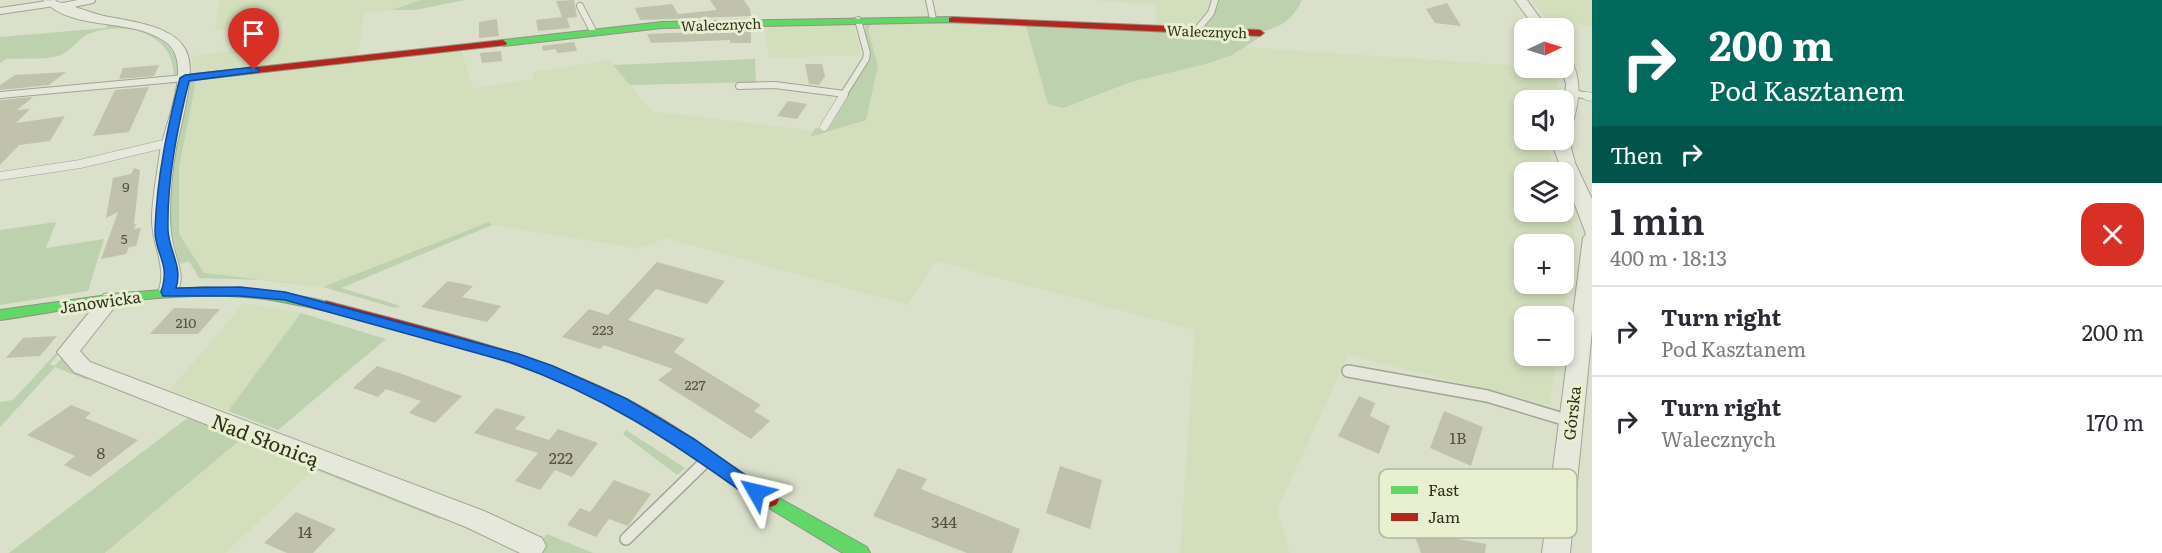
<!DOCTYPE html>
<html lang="en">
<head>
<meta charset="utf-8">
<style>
	:root { --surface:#fff; --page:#f2f2f3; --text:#2b2b33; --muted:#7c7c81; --line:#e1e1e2 }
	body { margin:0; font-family:Literata,serif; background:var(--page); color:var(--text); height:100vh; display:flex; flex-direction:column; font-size:22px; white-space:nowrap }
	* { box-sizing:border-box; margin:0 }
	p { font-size:20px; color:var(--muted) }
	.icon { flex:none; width:33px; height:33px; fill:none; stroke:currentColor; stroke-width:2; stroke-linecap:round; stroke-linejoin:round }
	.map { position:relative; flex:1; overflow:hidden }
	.drawer { display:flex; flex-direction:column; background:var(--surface); width:570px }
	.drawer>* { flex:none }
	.top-card { background:#00695c; color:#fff; overflow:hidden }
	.needle { width:39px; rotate:86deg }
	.fabs { position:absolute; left:1514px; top:18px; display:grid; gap:12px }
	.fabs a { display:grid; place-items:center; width:60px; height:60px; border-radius:12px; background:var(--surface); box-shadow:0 3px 9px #0003; font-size:30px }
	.pin { position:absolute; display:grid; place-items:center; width:51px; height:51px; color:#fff; margin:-62px -26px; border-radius:50% 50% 50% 0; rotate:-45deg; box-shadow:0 0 6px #0007 }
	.pin .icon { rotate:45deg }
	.me { position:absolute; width:66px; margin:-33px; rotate:307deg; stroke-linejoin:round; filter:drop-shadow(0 0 4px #0008) }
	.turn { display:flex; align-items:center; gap:21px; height:126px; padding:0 18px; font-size:27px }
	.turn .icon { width:78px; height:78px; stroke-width:2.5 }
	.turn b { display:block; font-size:42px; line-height:51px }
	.then { display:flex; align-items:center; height:57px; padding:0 18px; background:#0003; gap:12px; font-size:22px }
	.round { display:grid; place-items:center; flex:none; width:63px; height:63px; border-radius:18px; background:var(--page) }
	.head { display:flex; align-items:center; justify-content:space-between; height:102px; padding:0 18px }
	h1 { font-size:36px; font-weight:600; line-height:45px }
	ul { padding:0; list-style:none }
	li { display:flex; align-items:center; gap:18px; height:90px; padding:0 18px; border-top:2px solid var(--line) }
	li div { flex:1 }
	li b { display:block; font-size:22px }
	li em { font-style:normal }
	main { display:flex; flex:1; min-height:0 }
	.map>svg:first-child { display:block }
</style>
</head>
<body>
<main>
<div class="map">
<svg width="1592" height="553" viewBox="0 0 1592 553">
	<rect width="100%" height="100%" fill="#dae0ca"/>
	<path fill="#d2debc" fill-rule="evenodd" d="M220,0H420L392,10L364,13L358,56L193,74L192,56L283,44L286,22L215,30Z
		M1090,0H1213L1209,12L1194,30L1155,28L1157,5Z
		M1532,0H1592V27L1547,19Z
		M848,22L854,27L861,55L769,58L764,24Z
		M872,22L1026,26L1048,103L1089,99L1131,82L1206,64L1244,47L1553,68L1558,87L1554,100H1524V140H1547L1546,146L1557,172H1524V212H1563V187L1575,233L1563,316H1524V356H1557L1550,405L1348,355L1277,510L1290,553H1180L1195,330L935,261L908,305L666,238L634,249L624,246L492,225L489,222L323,287L204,273L179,235V167L196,80L461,49L473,88L534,79L532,72L610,60L651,111L814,131L810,137L814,138L878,66L868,30ZM1524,244H1563V284H1524Z
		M244,303L301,313L228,411L170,390Z
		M240,440L314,469L225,553H106Z"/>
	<path fill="#bed1ae" d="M420,0H465L415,10H392Z
		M1218,0H1302C1283,43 1240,31 1201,30L1213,13Z
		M96,20C131,29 178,31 179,75L171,78L174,76C173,33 128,21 91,33C80,36 72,50 61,55C49,60 20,58 6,59L0,63V37L106,28L107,25L89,21Z
		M933,21L1254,34L1260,37L1232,55L1206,64L1131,82L1063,108L1048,104L1026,26L872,22L868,30L878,66L866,120L810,137L815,128L826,129L870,60L864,23L872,21Z
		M755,59L756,82L630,85L613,65Z
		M190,81H196L179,167V234L204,273L323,287L489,222L492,225L341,288L401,306L395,308L323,287L266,280L199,278L189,261L180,264C160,205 174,139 190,81Z
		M56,222L46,248L104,239L88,291L0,305V230Z
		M301,313L386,339L278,430L228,411Z
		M91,315L50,364L54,366L64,356V361L92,377L87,380L55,367L0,427V402L13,400Z
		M190,416L440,514V519L240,440L105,553H9Z
		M626,430L685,468L677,475L623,434Z
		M547,534L593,553H536L545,545L543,539Z"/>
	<path fill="#c0c2ab" d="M574,0L577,17L567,18L570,28L538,31L536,20L562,17L556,1Z
		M710,0H744L750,9L751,16L640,20L635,8L672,4L678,14L717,10Z
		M1447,3L1461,26L1435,23L1426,9Z
		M497,19L499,36L479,38V22Z
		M751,30V43H730V40L651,43L647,34Z
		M574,42L577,51L557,53L556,49L543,51L542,46Z
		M501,51L502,61L482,63L480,53Z
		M805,64H822L825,76L819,85L809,84Z
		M159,65L154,76L119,79L123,68Z
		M66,72L49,85L0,90V85L15,75Z
		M149,87L129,132L93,136L115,90Z
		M33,97L17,110L30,109L16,123L65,116L50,141L19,145L0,165V100Z
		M788,101L807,104L797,119L777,116Z
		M134,168L140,170L134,224H136L134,229L141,228L136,246L129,247L126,254L101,259L118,212L106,218L113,178L131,174Z
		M657,262L725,281L707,304L656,289L628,320L685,339L674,352L761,405L754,411L770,421L751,439L658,380L673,369L604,345L600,349L562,337L589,309L608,315Z
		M448,281L473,286L462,297L501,306L487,322L421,307Z
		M174,308L220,309L198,334H150Z
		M57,336L40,356L6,358L23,338Z
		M377,366L402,374L462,396L435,423L409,413L421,401L386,389L378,397L353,388Z
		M1359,396L1375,403L1370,416L1390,426L1379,454L1338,436Z
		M71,405L91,413L85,418L138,440L90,477L64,465L75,456L27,435Z
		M496,408L526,417L515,429L549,440L558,429L598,443L572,477L555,470L540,490L515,481L538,453L474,433Z
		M1444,411L1483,427L1471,466L1430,448Z
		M1060,466L1102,480L1090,529L1046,513Z
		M898,468L927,479L921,489L1020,529L1012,553H967L873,516Z
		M614,480L651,494L628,526L609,519L596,537L567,525L580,508L590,512Z
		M296,512L336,529L313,553H287L264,543Z
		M1413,531L1486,544L1485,553H1421Z"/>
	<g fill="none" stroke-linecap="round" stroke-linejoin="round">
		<defs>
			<path id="lane-far2" d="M929,0L933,19
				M580,6L593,31
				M59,7L92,0
				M0,11L54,3
				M1196,31L1211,13L1215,0
				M739,86L775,85L845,94
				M1574,93L1592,97
				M0,95L185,78
				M842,97L866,59L867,53L858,20"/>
			<path id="lane-far1" d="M1587,96L1592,97
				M824,127L843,96
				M0,176L80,164L168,143"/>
			<path id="lane" d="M1348,371L1487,396L1570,421
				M626,539L705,462"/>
			<path id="street" d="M43,0C63,0 87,13 109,17C202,32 198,52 179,135C173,158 171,184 170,208C170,220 170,232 173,244C177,263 187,278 175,296H161L158,292C168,269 152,245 152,220C152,198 157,175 160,152C164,125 194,65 167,43C132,16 74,33 43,0Z
				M1515,0H1527L1547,28H1535Z
				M1563,54L1568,55C1584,80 1579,102 1571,129L1563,134L1566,84L1562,68Z
				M1563,136L1569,140L1575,163L1592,199V330L1570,553H1542L1583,238L1586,234L1555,152L1553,140H1563Z
				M111,293L118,294L121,299L80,351L90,362L484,511L542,538L546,546L542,553H520L466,527L74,372L57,352L104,294Z"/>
			<path id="fast" d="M952,17L955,18V22L662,28L503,46L499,43L503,40L662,22Z
				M204,287C247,288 289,292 331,303L333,306L326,311C299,305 273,299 245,297C163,291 81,308 0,320V310L122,293Z
				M770,493L867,547L870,553H843L764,505L761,500L764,495Z"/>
			<path id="jam" d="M952,17L1260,30L1264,33L1260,36L949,22V18Z
				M503,40L507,43L506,45L185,81L180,78L185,75Z
				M326,301C428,328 531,351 626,399C679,425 726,464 776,495L779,500L776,505L770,507L764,505C713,474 668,434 615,407C523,359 421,336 321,309L319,306Z"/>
		</defs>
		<use href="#lane-far2" stroke="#a1a594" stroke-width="8"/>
		<use href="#lane-far1" stroke="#a1a594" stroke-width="9"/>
		<use href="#lane" stroke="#a1a594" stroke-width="14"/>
		<use href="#street" stroke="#a1a594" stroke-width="2"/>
		<use href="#fast" stroke="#919484" stroke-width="2"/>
		<use href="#jam" stroke="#919484" stroke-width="2"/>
		<use href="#lane-far2" stroke="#e5e8db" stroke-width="6"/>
		<use href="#lane-far1" stroke="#e5e8db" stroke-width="8"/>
		<use href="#lane" stroke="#e5e8db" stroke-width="11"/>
		<use href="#street" fill="#e5e8db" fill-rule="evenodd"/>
		<use href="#fast" fill="#63d668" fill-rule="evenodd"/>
		<use href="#jam" fill="#b3261e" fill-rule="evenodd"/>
	</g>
	<path fill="#1a73e8" stroke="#114b97" stroke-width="1.5" d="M254,67L259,70L258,72L189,81C177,130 167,179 168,230C169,251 183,267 176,288L240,287L285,292L519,354L553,366L627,399L694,439L762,487L765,492L762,497L756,499L749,497C670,440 602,395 509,362L285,300L240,296H163L161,292C171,262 155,256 155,230C157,177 167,129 180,78L185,75Z"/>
	<g text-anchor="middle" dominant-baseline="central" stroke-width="6" stroke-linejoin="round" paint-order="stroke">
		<g font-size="14" fill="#30311e" stroke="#e8f0d1">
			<text transform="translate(721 24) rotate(-2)">Walecznych</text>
			<text transform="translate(1207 31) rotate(2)">Walecznych</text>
		</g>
		<g font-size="14" fill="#545541">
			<text x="126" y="186">9</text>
			<text x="124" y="238">5</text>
			<text x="186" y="322">210</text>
			<text x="603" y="329">223</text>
			<text x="695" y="384">227</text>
		</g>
		<g font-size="16" fill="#30311e" stroke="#e8f0d1">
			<text transform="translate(100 301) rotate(-8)">Janowicka</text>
			<text transform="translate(1571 413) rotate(-84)">Górska</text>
		</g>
		<g font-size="16" fill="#545541">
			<text x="1458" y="437">1B</text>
			<text x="101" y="452">8</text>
			<text x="561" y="457">222</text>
			<text x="944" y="521">344</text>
			<text x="305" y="531">14</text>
		</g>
		<g font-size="20" fill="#30311e" stroke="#e8f0d1">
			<text transform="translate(266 439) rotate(21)">Nad Słonicą</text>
		</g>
	</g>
	<rect x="1379" y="469" width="198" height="69" rx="9" fill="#e8f0d1" stroke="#b1b79b" stroke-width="1.5"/>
	<rect x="1391" y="486" width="27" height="8" fill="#63d668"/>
	<rect x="1391" y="513" width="27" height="8" fill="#b3261e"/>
	<g font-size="16" fill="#30311e">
		<text x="1428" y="496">Fast</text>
		<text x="1428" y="523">Jam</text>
	</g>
</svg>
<div class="fabs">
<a><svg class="needle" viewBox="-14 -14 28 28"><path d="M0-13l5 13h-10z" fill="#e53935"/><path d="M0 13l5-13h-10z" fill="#7c7c81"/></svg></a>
<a><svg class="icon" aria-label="sound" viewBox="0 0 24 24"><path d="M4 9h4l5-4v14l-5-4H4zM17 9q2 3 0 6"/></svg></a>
<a><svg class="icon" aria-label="layers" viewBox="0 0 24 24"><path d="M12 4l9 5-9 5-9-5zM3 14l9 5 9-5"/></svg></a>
<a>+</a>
<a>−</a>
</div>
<div class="pin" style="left:254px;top:70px;background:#d93025"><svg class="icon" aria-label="arrive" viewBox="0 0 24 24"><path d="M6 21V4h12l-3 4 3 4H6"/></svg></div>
<svg class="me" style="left:756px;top:492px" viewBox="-20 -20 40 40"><path d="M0-17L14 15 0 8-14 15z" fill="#1a73e8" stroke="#fff" stroke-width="4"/></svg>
</div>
<section class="drawer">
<div class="top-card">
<div class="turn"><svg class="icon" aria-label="right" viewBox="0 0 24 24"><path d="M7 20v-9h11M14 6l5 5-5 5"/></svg><div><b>200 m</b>Pod Kasztanem</div></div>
<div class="then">Then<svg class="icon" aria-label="right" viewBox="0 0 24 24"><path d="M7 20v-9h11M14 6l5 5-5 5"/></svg></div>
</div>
<div class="head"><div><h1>1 min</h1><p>400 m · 18:13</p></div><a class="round" style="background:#d93025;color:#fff"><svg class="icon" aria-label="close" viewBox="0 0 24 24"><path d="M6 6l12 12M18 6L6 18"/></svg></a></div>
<ul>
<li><svg class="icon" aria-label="right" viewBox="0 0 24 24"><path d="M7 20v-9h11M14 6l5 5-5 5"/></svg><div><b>Turn right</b><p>Pod Kasztanem</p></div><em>200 m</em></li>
<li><svg class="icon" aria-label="right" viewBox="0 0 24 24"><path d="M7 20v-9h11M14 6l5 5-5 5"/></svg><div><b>Turn right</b><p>Walecznych</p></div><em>170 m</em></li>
</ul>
</section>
</main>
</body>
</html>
